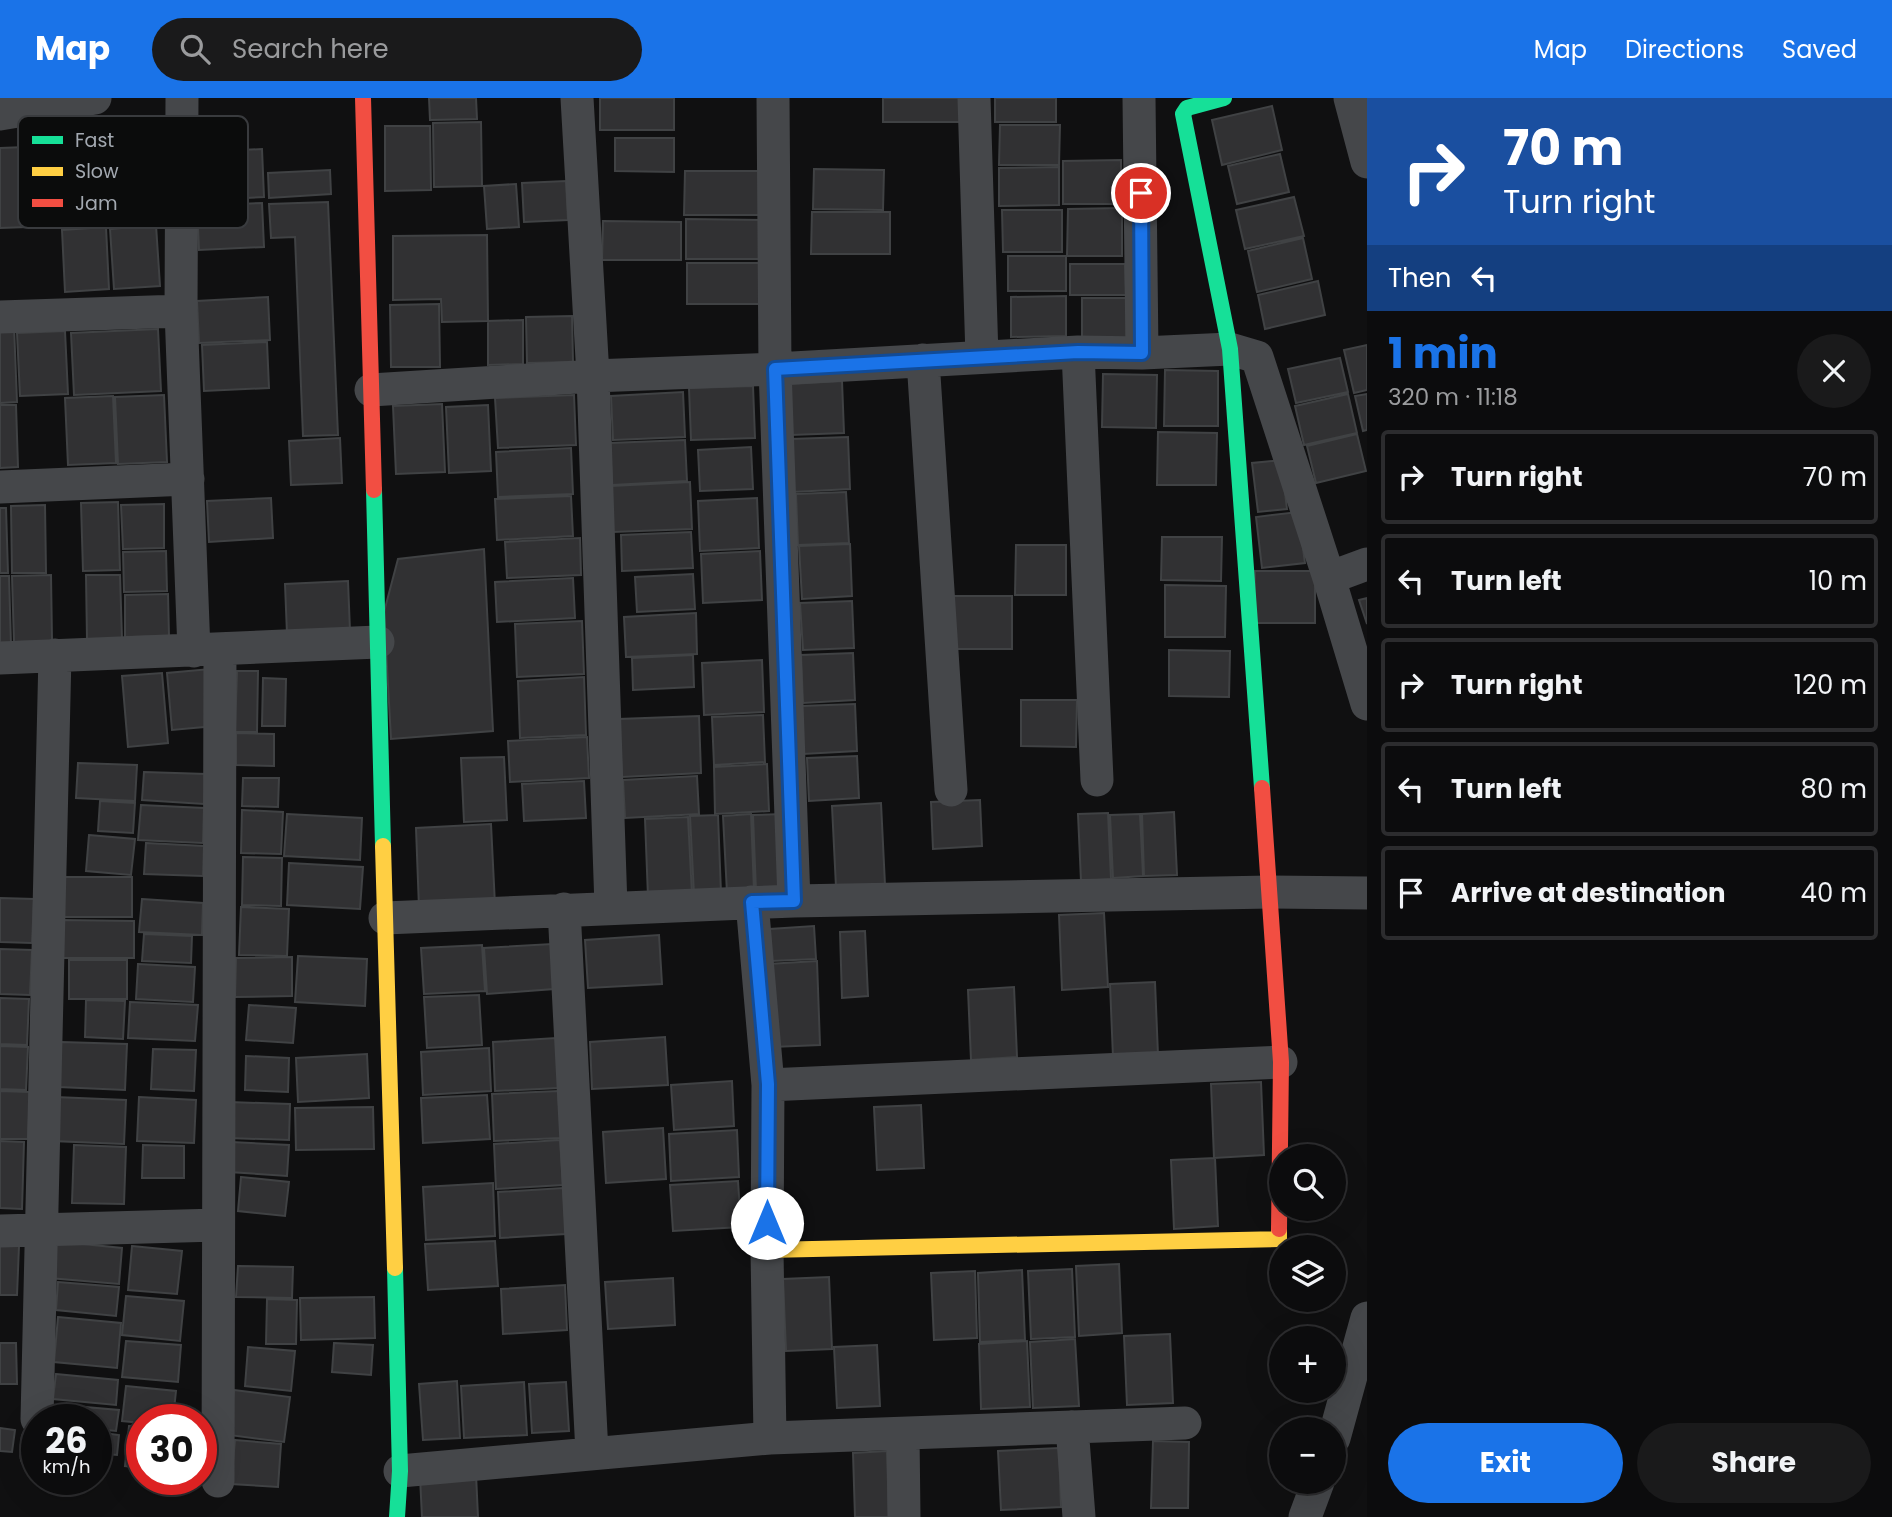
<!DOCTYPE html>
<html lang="en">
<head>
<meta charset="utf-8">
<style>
	:root { --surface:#0c0c0d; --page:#1a1a1b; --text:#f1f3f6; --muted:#9a9b9d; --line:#2c2c2e; --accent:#1a73e8 }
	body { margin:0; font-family:Poppins,sans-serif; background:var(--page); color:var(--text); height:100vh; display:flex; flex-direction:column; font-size:26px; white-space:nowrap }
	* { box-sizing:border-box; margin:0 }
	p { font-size:23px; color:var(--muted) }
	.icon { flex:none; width:38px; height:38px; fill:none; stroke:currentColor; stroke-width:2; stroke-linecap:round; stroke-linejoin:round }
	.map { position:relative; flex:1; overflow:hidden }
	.details { display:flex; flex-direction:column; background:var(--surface); width:525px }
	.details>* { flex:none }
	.hud { background:#1a4fa0; color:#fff; overflow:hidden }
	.buttons { position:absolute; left:1269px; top:1046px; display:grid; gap:14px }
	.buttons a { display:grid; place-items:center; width:77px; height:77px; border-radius:50%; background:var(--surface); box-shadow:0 7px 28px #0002,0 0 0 2px var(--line); font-size:35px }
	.speed { position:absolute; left:21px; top:1306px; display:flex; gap:14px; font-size:35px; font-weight:700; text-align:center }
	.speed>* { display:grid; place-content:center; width:91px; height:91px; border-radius:50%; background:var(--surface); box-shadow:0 7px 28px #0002,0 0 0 2px var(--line); line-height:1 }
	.speed small { font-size:18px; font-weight:400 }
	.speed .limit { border:10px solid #d22; background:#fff; color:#111 }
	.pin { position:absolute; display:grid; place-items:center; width:60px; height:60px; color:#fff; margin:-30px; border:4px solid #fff; border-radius:50%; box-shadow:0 2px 7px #0007 }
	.me { position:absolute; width:77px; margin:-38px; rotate:0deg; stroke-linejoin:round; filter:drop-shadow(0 0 5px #0008) }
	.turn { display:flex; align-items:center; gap:24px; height:147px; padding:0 21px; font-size:32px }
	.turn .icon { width:91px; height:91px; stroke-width:2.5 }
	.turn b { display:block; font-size:49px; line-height:60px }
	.then { display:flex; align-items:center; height:66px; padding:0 21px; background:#0003; gap:14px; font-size:26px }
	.round { display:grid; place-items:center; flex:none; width:74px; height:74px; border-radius:37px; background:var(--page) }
	.summary { display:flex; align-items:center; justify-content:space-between; height:119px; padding:0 21px }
	h1 { font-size:42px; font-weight:700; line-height:52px; color:var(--accent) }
	.primary-button { display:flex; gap:14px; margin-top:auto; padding:14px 21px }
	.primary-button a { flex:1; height:80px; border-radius:42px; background:var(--accent); color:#fff; font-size:28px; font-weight:700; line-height:80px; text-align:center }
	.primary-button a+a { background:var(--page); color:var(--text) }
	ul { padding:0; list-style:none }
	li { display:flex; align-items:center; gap:21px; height:94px; margin:0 14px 10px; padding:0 7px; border:4px solid var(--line); border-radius:7px }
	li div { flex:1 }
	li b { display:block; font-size:26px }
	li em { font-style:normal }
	header { display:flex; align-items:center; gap:42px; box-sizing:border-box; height:98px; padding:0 35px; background:var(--accent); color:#fff }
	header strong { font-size:33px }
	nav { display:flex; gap:38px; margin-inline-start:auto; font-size:24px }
	.search { width:490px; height:63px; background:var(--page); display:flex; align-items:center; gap:18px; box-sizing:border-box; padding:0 24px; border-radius:38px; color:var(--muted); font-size:26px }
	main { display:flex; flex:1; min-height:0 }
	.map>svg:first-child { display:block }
</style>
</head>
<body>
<header>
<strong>Map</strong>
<div class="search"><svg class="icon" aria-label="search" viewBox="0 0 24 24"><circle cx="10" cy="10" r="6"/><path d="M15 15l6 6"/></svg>Search here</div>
<nav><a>Map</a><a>Directions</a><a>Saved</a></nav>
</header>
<main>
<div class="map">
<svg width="1367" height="1419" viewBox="0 0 1367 1419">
	<rect width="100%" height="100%" fill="#101011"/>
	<path fill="#313133" stroke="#404244" stroke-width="2" d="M429,0H476L477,21L430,22Z
		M600,0H674V32H600Z
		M883,0H962V24H883Z
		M995,0H1056V24H995Z
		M1272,8L1282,52L1222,67L1212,22Z
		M481,24L482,88L434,89L433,25Z
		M1000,27H1060L1059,67H999Z
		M385,28H430L431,92L385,93Z
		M615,40H674V74L615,73Z
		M51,48L55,128L0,130V50Z
		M262,51L264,99L202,102L199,54Z
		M1280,56L1289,94L1237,106L1228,68Z
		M1121,62V106H1063V63Z
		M1059,69V107L999,108V70Z
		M814,71L884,72L883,112L813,111Z
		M330,72L331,96L269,100L268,75Z
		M685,73H763L762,117H684Z
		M566,83L568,122L524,124L522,85Z
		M516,86L519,129L487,131L484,88Z
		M1294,99L1304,138L1245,151L1236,112Z
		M328,104L338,337L303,338L295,139L271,140L269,106Z
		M262,105L264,149L199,152L197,108Z
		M1122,110V158H1067L1068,111Z
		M1002,112H1062V154H1003Z
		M812,114H890V156H811Z
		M686,121L765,122V161H686Z
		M603,123L681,124V162H602Z
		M156,127L160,188L114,191L110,131Z
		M106,129L109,191L65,194L62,132Z
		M487,137L488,223L442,224L441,201L393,202V138Z
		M1303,140L1312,181L1257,194L1248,153Z
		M1008,158H1066V193H1008Z
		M687,165H765V206H687Z
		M1070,166H1125L1126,197H1070Z
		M1318,183L1325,217L1265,231L1258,197Z
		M1066,198V238L1011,239V199Z
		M268,199L270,242L199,245L197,203Z
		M1082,200H1128V240L1082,241Z
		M439,206L440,269H391L390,207Z
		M572,218L573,264L527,265L526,219Z
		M523,222V266L488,267V223Z
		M14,228L17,304L0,305V229Z
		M158,231L161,293L74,297L71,235Z
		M65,233L68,296L20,298L17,235Z
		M267,244L269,290L204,293L202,247Z
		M1367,247V292L1354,295L1344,252Z
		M1340,260L1348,294L1296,305L1288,271Z
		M1165,272L1218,273V328H1164Z
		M1103,276L1157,277L1156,330L1102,329Z
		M842,283L844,335L791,337L789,286Z
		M753,288L755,340L691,342L689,290Z
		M683,294L685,339L613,342L611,298Z
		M1348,296L1357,335L1304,347L1295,308Z
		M1367,296V332L1363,333L1355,298Z
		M164,297L167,364L118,366L115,299Z
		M574,297L576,347L498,350L495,300Z
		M113,298L116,365L68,367L65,300Z
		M442,306L445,374L396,376L393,308Z
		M0,307H16L18,369L0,370Z
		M488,307L491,373L449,375L446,309Z
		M1158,334L1217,335L1216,387H1157Z
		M1357,336L1366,373L1316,385L1307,348Z
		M848,339L850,391L793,394L791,341Z
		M340,340L342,385L291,387L289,343Z
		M685,342L687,383L612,387L610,345Z
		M751,349L753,391L700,393L698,352Z
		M571,350L573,396L498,399L496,354Z
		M1281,362L1287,411L1258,414L1252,365Z
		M690,384L692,431L613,434L611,388Z
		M846,394L849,445L798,447L796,396Z
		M571,398L573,438L497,442L495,401Z
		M271,400L273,440L209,444L207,403Z
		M757,400L759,450L700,453L698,403Z
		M118,404L120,472L83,473L81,405Z
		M164,406V450L123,451L121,407Z
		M45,407L46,475H12L11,408Z
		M0,410H6L8,475H0Z
		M1298,414L1305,465L1262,470L1256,419Z
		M691,434L693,470L622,473L621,437Z
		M1162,439H1222L1221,483L1161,482Z
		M580,440L581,477L507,480L505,444Z
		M850,446L852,498L802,501L799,448Z
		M1016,447H1066V497H1015Z
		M484,451L493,633L391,641L384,514L398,461Z
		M166,453L167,493L124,494L123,454Z
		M760,453L762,502L703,505L701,456Z
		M1255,473H1315V525H1254Z
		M693,476L695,511L637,514L635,479Z
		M51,477L52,543L14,544L12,478Z
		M86,477H120L122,541L87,542Z
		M0,478H9L11,547H0Z
		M573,480L575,520L497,524L495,484Z
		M348,483L350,533L287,536L285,486Z
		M1165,487L1226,488L1225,539H1165Z
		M168,496L169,538L125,539V497Z
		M950,498H1012V551H949Z
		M1367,500V526L1359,502Z
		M852,503L854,550L803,552L800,505Z
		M696,515L697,556L626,559L624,519Z
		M582,523L584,576L517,579L515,526Z
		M1169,552L1230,553L1229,599L1169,598Z
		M853,555L855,602L803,605L801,557Z
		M693,557L694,589L633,592L632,560Z
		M762,562L764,614L704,617L702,565Z
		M210,571L215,628L172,632L167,575Z
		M237,573H258L257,634H235Z
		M162,575L168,645L128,649L122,578Z
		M584,579L586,637L520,640L518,583Z
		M263,580L286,581L285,628H262Z
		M1021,602H1077L1076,649L1021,648Z
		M855,606L857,653L803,656L801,608Z
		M763,617L765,664L714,667L712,619Z
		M699,618L701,675L622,679L619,621Z
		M236,635L274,636V668L236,667Z
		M587,639L589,680L510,684L508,643Z
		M857,658L859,700L809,703L807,660Z
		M504,659L507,722L464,724L461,660Z
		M78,665L137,667L135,703L76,700Z
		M767,666L769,713L715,716L714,669Z
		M144,674L206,676L204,706L142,702Z
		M697,678L699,716L625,720L623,682Z
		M243,680H279L278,709L242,708Z
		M584,683L586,720L524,723L522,686Z
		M980,702L982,748L933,751L931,704Z
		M100,703L135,705L133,735L98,733Z
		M881,705L885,787L836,789L832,708Z
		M141,707L204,710L203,745L138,742Z
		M242,712L283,714L281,756L241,755Z
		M1174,714L1177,777L1144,778L1142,716Z
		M1108,715L1111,781L1081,783L1078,716Z
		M287,716L362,720L360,762L284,758Z
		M751,716L754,793L727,795L723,718Z
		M783,716L786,792L756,793L753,717Z
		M1140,716L1143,778L1113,780L1110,717Z
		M718,717L721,795L694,796L690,718Z
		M688,719L692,797L648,799L645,721Z
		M491,726L495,807L419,810L416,730Z
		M89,737L135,741L131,777L86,773Z
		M146,745L204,748L203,778L144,776Z
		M243,759L282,760L281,808L242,807Z
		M289,765L363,769L360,811L287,807Z
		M62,779H132V819H62Z
		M0,800L34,801L32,845L0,844Z
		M142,801L203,805L202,837L139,834Z
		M241,809L289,811L287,858L239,857Z
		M1104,815L1108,889L1062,892L1059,817Z
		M61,822L134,823V860H61Z
		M814,828L816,861L771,863L770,831Z
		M865,833L868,898L842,900L840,834Z
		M144,836L192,838L191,865L142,863Z
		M659,837L662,886L588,890L585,842Z
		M552,846L554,891L487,896L484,850Z
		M482,847L485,893L424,896L421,850Z
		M0,851L32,852L30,897L0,896Z
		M298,858L367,861L365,908L295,904Z
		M292,859V898L235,899L236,860Z
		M69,862H127V901H69Z
		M817,863L820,947L772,949L768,866Z
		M138,866L195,869L193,904L136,901Z
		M1155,884L1158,957L1113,959L1110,886Z
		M1014,889L1017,959L971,962L968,892Z
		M479,897L482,947L427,950L424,899Z
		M0,900L29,901L27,947L0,946Z
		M86,902L125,903L123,941L85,939Z
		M130,904L198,907L195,943L128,940Z
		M249,907L296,910L293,945L246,942Z
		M665,939L668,987L592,991L590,944Z
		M556,940L559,990L495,993L493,944Z
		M61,944L127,946L125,992L59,989Z
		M0,948L28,949L26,992L0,991Z
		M489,950L491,993L423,997L421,954Z
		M153,951L196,952L194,993L151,991Z
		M367,956L369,1000L298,1004L296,960Z
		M246,958L289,960L288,994L245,992Z
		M732,983L734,1028L674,1032L671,987Z
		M1261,984L1264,1057L1214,1060L1211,986Z
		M0,993L30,994L28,1041H0Z
		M558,993L561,1040L494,1043L492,996Z
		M487,997L490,1041L423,1045L421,1000Z
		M55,999L126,1002L124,1046L52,1043Z
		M139,999L196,1002L194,1045L137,1043Z
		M229,1004L290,1006L289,1042L228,1040Z
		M921,1007L924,1070L877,1072L874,1009Z
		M373,1009L374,1051L296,1052L295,1010Z
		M663,1030L666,1081L606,1085L603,1034Z
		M737,1032L739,1079L671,1083L669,1036Z
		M560,1042L563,1087L496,1091L494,1046Z
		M0,1043L24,1044L22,1111L0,1110Z
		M231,1044L289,1047L287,1078L229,1074Z
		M74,1047L126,1049L124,1106L72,1105Z
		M143,1047L184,1048V1080H142Z
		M1215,1060L1218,1128L1174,1131L1171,1062Z
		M241,1079L289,1084L285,1118L238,1113Z
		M738,1083L741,1129L673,1133L670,1087Z
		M493,1085L495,1138L426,1142L423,1089Z
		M563,1090L566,1136L500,1140L498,1094Z
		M53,1143L122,1150L119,1186L49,1180Z
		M495,1143L498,1188L428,1192L425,1146Z
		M0,1147L19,1148L17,1197H0Z
		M132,1148L182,1153L177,1196L128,1192Z
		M1119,1166L1122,1235L1079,1238L1076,1168Z
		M238,1168L293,1169L292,1200L236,1199Z
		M1072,1171L1075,1239L1031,1241L1028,1173Z
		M1022,1172L1025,1242L980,1244L978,1175Z
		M975,1173L977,1240L934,1242L931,1175Z
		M829,1179L832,1251L786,1253L783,1181Z
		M673,1180L675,1227L608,1231L605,1184Z
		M58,1184L119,1189L116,1218L56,1212Z
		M565,1187L567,1232L503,1236L501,1191Z
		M126,1198L184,1203L180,1243L122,1237Z
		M374,1199L375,1240L301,1242L300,1200Z
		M267,1201L297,1202L296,1246H266Z
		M58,1219L121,1225L117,1270L54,1264Z
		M1170,1236L1173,1305L1127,1307L1124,1238Z
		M1075,1241L1079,1308L1033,1310L1030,1244Z
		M126,1243L181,1247L178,1284L122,1279Z
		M1027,1243L1030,1309L981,1311L979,1246Z
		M0,1245H16L17,1286H0Z
		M334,1245L373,1247L371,1277L332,1274Z
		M877,1247L880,1308L837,1310L834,1249Z
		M248,1249L295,1253L291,1293L245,1288Z
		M56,1276L118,1282L116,1307L53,1301Z
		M457,1283L460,1340L423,1342L419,1286Z
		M524,1284L527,1337L464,1340L461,1288Z
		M566,1284L569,1333L532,1335L529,1286Z
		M126,1288L176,1293L173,1321H142V1325L122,1323Z
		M234,1292L290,1299L284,1344L229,1337Z
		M62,1307L119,1312L116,1333L96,1331V1321H61Z
		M129,1328L142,1329V1370L125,1368Z
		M0,1330L15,1332L12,1354L0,1353Z
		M96,1334L119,1337L117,1357L96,1355Z
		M235,1342L281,1346L278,1389L231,1386Z
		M1153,1343L1189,1344L1188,1410H1151Z
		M1059,1350L1061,1409L1001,1412L998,1353Z
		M887,1353L889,1419H855L853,1355Z
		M476,1376L478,1419H422L420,1379Z"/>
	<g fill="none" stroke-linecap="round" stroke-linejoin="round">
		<path stroke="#45474a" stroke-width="33" d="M182,0L181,213L194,553
			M577,0L593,278L611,809
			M773,0L775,271L794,803
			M974,0L982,259
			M1139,0L1142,255
			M1350,0L1367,64
			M0,16L95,0
			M0,219L181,213
			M1078,254L1097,682
			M923,262L951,692
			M371,292L593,278L775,271L1078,254L1142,255L1230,251L1257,259L1329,480L1367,606
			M0,389L188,381
			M1329,480L1367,466
			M0,560L378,544
			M752,804L768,987L767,1152L770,1340
			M564,811L592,1355
			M385,820L794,803L1270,794L1367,795
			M768,987L1281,964
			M0,1133L218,1127
			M37,1321L55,557
			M1072,1329L1079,1419
			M903,1336L904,1419
			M1334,1340L1367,1220
			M36,1358L37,1342
			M400,1373L770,1340L1185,1325
			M218,1383L220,552
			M1305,1419L1318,1384"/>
		<path stroke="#16e098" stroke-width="16" d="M1224,0L1187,10L1183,16L1230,251L1262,690
			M374,392L383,748
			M395,1170L400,1373L397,1419"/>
		<path stroke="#ffcf43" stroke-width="16" d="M383,748L395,1170
			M767,1152L1279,1141V1131"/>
		<path stroke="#f24e42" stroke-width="16" d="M363,0L374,392
			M1262,690L1281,964L1279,1131"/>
	</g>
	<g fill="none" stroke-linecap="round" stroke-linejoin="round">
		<defs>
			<path id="route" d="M767,1125L768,986L752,804L794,803L775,271L1078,254L1142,255L1141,95"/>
		</defs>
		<use href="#route" stroke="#114b97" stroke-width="18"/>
		<use href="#route" stroke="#1a73e8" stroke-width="12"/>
	</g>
	<rect x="18" y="18" width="230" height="112" rx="10" fill="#0b0c0c" stroke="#393b3e" stroke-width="2"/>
	<rect x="32" y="38" width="31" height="8" fill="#16e098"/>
	<rect x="32" y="69" width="31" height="9" fill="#ffcf43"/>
	<rect x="32" y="101" width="31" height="8" fill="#f24e42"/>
	<g font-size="19" fill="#a3a9b1">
		<text x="75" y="49">Fast</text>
		<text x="75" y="80">Slow</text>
		<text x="75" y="112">Jam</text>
	</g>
</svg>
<div class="buttons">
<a><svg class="icon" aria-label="search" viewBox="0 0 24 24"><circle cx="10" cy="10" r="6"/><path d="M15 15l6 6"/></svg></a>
<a><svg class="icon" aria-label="layers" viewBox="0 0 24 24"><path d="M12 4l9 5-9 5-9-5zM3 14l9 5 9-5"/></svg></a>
<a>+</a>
<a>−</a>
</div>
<div class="speed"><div>26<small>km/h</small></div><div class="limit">30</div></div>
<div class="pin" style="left:1141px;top:95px;background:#d93025"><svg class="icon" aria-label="arrive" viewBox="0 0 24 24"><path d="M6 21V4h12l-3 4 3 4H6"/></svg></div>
<svg class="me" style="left:767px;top:1125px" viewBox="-20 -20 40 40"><circle r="19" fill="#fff"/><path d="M0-13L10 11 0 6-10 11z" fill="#1a73e8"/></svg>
</div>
<section class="details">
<div class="hud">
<div class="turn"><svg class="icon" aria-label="right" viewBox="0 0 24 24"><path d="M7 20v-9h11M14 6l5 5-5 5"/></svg><div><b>70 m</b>Turn right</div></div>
<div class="then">Then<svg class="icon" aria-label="left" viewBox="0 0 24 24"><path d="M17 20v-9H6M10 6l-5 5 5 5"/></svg></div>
</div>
<div class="summary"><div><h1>1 min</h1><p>320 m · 11:18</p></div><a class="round"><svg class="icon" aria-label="close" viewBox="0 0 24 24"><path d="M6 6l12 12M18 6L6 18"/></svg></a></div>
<ul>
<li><svg class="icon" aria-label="right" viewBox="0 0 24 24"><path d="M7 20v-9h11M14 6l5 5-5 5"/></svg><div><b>Turn right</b></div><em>70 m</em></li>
<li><svg class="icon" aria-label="left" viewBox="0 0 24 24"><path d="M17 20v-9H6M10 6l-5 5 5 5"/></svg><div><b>Turn left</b></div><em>10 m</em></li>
<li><svg class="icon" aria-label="right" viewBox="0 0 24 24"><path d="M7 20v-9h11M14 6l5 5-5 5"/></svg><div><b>Turn right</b></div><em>120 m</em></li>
<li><svg class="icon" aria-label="left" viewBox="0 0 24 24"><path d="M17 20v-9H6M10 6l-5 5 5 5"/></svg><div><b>Turn left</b></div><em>80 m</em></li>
<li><svg class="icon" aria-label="arrive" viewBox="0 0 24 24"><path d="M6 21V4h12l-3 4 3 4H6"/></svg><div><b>Arrive at destination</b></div><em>40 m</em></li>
</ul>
<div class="primary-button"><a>Exit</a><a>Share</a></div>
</section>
</main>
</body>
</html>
